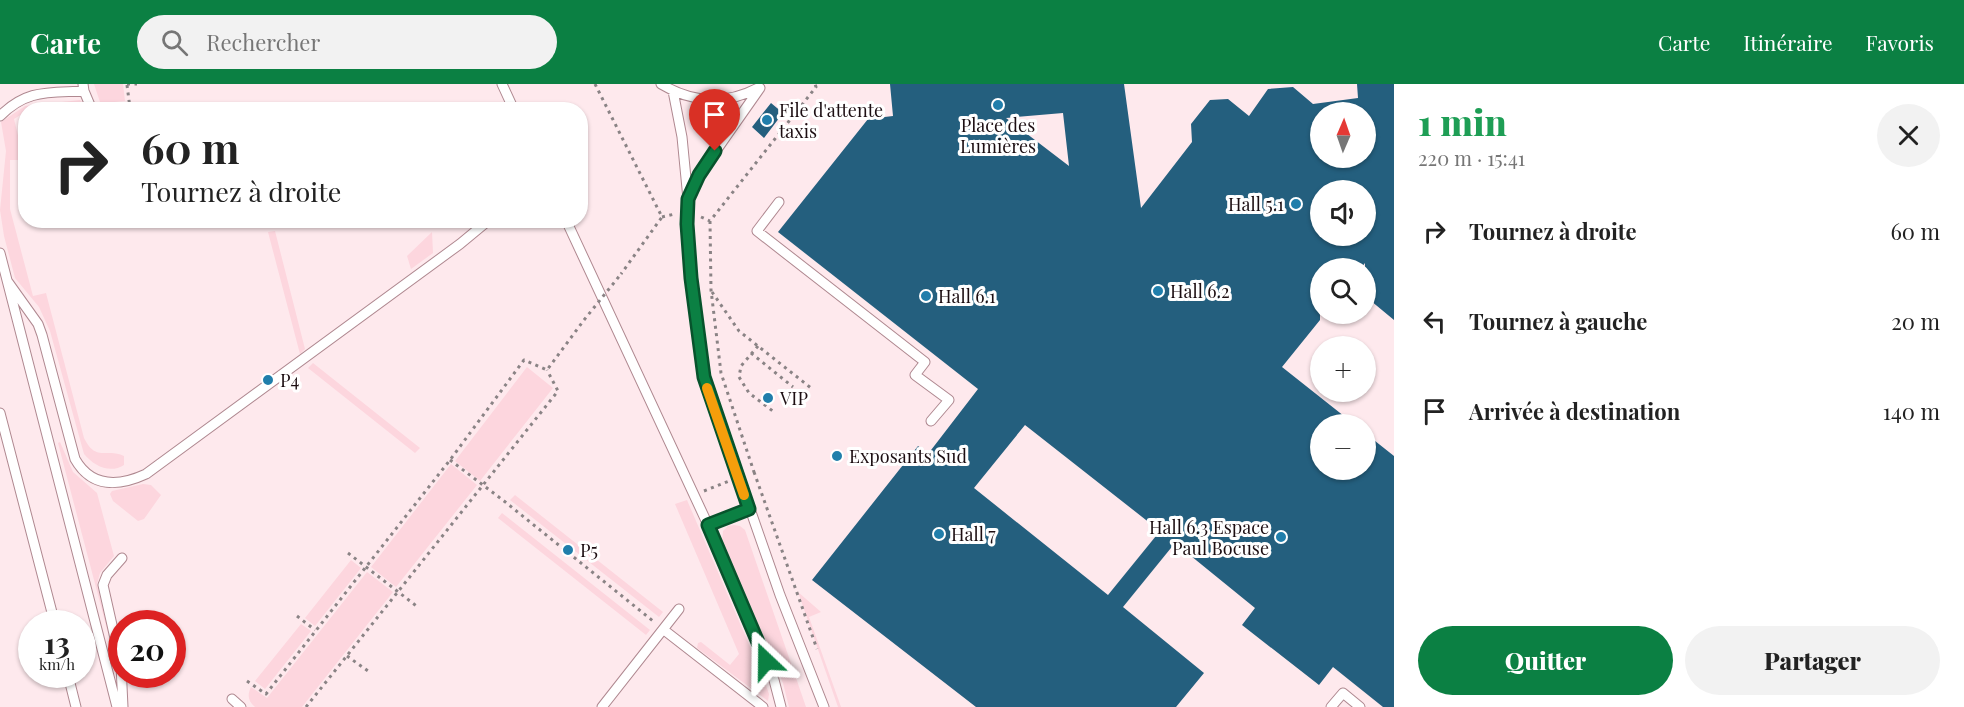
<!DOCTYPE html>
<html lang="fr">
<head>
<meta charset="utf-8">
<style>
	:root { --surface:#fff; --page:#f2f2f2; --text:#222; --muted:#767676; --accent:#0b8043 }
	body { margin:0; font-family:"Playfair Display",serif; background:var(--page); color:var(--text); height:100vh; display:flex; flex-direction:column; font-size:22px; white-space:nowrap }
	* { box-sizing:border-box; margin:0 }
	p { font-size:20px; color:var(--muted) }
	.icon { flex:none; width:33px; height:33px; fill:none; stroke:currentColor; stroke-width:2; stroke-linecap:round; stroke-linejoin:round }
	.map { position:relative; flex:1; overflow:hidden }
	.details { display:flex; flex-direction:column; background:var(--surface); width:570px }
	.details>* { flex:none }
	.hud { position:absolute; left:18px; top:18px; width:570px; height:126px; border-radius:24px; box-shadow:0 2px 4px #0004; background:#fff; color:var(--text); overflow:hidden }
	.needle { width:39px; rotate:2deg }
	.tools { position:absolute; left:1310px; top:18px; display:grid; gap:12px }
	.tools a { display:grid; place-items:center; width:66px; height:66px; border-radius:50%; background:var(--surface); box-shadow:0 2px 4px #0004; font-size:30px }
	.speed { position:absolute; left:18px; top:526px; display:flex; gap:12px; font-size:30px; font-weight:700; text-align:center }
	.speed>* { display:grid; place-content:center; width:78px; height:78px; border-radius:50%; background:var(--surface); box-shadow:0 2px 4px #0004; line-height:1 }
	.speed small { font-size:15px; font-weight:400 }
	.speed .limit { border:9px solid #d22; background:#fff; color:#111 }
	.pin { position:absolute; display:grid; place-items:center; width:51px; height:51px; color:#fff; margin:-62px -26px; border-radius:50% 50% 50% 0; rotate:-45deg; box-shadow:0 0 6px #0007 }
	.pin .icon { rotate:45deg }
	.me { position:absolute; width:66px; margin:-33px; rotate:337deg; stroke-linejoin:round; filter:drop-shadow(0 0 4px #0008) }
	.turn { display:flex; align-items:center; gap:21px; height:126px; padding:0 24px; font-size:27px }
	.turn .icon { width:78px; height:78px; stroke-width:2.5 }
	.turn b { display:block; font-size:42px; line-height:51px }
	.round { display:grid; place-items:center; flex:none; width:63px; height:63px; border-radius:32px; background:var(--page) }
	.overview { display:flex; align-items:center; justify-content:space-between; height:102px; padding:0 24px }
	h1 { font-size:36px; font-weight:800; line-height:45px; color:#1e9e55 }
	.primary-button { display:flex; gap:12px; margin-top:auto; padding:12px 24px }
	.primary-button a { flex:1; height:69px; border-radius:36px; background:var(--accent); color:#fff; font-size:24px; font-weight:800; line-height:69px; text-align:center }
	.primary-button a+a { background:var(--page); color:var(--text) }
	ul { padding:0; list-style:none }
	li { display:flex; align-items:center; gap:18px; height:90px; padding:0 24px }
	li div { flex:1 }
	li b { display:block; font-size:22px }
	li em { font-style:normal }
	header { display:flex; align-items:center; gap:36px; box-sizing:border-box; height:84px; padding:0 30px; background:var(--accent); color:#fff }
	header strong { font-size:28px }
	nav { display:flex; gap:33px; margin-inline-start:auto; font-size:21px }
	.search { width:420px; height:54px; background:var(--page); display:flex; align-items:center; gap:15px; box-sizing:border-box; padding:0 21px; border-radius:33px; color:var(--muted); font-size:22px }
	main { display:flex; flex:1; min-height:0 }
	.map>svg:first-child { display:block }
</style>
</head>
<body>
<header>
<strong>Carte</strong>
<div class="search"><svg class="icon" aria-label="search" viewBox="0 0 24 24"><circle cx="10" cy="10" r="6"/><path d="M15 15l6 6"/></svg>Rechercher</div>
<nav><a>Carte</a><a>Itinéraire</a><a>Favoris</a></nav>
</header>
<main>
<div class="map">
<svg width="1394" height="623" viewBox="0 0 1394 623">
	<rect width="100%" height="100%" fill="#fbfbfb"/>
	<path fill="#fee9ed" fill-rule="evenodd" d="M0,0H1394V623H0ZM26,26H580V136H26ZM1320,28H1365V74H1320ZM1320,106H1365V152H1320ZM1320,184H1365V230H1320ZM1320,262H1365V308H1320ZM1320,340H1365V386H1320ZM32,540H82V591H32ZM122,540H172V591H122Z"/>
	<path fill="#fdd6de" d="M94,0H123L125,17L104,19L100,18Z
		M80,16L83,19L81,22L52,25L26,26L25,28L14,35L24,76H10V125L33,212L46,209L84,354C96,378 106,364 124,372V381C110,390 94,382 84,370L50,247L39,223L15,194L4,152L0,126L6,67L1,38L25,22Z
		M275,147L305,265L300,270L268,148Z
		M432,148L433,169L411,185L407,172Z
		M313,279L420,364L415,369L308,284Z
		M527,283L553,304L480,397L455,377Z
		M60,358L73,388L97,409L114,472L100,489L97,500L114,572L58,359Z
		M451,380L477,401L396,503L371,483Z
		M143,400L151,401L161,411L144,435L138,437L113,417L110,410L112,407Z
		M515,411L663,528L659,533L510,416Z
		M687,416L763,593L769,610L768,617L697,564L698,559L701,558L730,581L739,570L675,420Z
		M502,429L650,546L646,551L498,434Z
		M734,441L740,442L745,446L806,623H789L783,599L722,458L723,447L728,442Z
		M351,476L361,484L315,542L305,534Z
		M367,488L393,508L302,623H255C248,617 247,611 251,603L267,614Z
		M798,508L821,528L809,533L841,623H838Z
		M301,540L311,547L265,605L255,597Z"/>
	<path fill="#245f7e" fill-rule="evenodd" d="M890,0H1124L1141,124L1192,58L1191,40L1210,16L1228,15L1249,32L1268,5L1293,3L1313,20L1358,14L1357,0H1394V236L1365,212V179L1361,184H1320V236L1282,283L1354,340H1320V386H1365V349L1394,372V623H1383L1333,583L1319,601L1242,541L1255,524L1175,459L1123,523L1204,589L1176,623H976L812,496L918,362L928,370L978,305L778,148L868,35L893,32ZM1320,28H1365V74H1320ZM1063,29L1069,82L1006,34ZM1320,106H1365V152H1320ZM1025,341L1160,447L1108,511L974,404Z
		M771,19L783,29L764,54L752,43Z"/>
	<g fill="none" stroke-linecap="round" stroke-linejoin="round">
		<defs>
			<path id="service" d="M502,0L514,26
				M661,0C692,19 726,21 758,4
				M84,7L92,26
				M673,7L682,53L688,115L687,140L691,194L704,293L780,511L824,623
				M0,32C27,5 48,9 84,7L83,0
				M689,113L699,91L760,4
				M779,118L757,147L925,278L915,291L949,316L931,337
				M566,136L708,441L774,596L781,623
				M0,169L117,623
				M8,198L38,240L42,251L75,375C92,405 120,402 146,390L460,160L489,136
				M0,329L55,540
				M708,441L749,425
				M122,474L107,491L103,501L121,581L123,623
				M664,546L763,623
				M68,591L76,623
				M232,615L241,623
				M602,623L679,525
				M1331,623L1343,609L1360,623"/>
		</defs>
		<use href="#service" stroke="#af8890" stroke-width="11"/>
		<path stroke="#8a8385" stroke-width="3" stroke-dasharray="3 4.5" stroke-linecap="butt" d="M127,0H137
			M595,0L662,133L621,190
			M127,1L130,24
			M662,133L675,130
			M701,133L710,137L816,3L815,0
			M710,137L711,206L721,289L754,388L749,390
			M712,208L739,247L811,304
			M758,262L741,282L739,293L749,309L774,328
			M751,269L793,303
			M450,376L504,417L653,537
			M754,388L817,565
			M704,407L729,397
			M348,469L419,524
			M297,532L315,546
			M347,572L368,587
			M247,597L266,610L450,376L524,276L547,286L584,236
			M306,623L558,307L547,286"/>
		<use href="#service" stroke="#fff" stroke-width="9"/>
		<path stroke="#8a8385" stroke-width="3" stroke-dasharray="3 4.5" stroke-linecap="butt" d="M584,236L621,190"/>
	</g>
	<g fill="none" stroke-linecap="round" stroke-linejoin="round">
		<defs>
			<path id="route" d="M715,67L699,91L688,115L687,140L691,194L704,293L749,425L708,441L766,577"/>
		</defs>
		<use href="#route" stroke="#07532c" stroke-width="15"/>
		<use href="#route" stroke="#0b8043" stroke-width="10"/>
		<path stroke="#f59e0b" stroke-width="10" d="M707,304L744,411"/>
	</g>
	<g fill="#207eab" stroke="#fff" stroke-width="2">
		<circle cx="998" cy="21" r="6"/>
		<circle cx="767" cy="36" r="6"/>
		<circle cx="1296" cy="120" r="6"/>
		<circle cx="1158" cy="207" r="6"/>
		<circle cx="926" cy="212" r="6"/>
		<circle cx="268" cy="296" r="6"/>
		<circle cx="768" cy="314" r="6"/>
		<circle cx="837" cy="372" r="6"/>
		<circle cx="939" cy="450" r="6"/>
		<circle cx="1281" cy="453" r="6"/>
		<circle cx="568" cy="466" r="6"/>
	</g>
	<g text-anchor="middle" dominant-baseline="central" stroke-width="6" stroke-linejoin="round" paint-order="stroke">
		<g font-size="18" fill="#1c0e12" stroke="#fff" text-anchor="start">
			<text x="779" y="26">File d'attente<tspan x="779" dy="21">taxis</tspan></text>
			<text x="998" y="41" text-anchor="middle">Place des<tspan x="998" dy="21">Lumières</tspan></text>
			<text x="1284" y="120" text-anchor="end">Hall 5.1</text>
			<text x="1170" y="207">Hall 6.2</text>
			<text x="938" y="212">Hall 6.1</text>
			<text x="280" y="296">P4</text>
			<text x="780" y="314">VIP</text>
			<text x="849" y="372">Exposants Sud</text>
			<text x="1269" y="443" text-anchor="end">Hall 6.3 Espace<tspan x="1269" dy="21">Paul Bocuse</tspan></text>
			<text x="951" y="450">Hall 7</text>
			<text x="580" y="466">P5</text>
		</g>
	</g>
</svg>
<div class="tools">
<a><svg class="needle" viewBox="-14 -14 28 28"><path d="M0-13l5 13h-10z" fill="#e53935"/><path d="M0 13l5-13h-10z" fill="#767676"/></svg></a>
<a><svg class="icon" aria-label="sound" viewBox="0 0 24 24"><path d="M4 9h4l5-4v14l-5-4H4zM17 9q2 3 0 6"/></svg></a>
<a><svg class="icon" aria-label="search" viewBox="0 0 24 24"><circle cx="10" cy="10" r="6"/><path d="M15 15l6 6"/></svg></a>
<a>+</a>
<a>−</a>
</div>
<div class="speed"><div>13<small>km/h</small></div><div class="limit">20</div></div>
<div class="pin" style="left:715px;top:67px;background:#d93025"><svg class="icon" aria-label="arrive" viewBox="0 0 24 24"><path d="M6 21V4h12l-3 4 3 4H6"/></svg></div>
<svg class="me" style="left:766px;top:577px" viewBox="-20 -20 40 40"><path d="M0-17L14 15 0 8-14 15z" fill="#0b8043" stroke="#fff" stroke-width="4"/></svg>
<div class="hud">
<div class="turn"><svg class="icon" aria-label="right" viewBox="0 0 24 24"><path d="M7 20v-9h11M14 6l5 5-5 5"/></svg><div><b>60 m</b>Tournez à droite</div></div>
</div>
</div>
<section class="details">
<div class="overview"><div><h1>1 min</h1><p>220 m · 15:41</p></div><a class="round"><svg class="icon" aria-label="close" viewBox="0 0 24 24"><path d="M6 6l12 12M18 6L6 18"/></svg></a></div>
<ul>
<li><svg class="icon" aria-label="right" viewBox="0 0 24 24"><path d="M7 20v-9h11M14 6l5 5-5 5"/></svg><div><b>Tournez à droite</b></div><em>60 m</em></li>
<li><svg class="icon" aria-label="left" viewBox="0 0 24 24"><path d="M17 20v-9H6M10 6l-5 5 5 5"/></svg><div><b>Tournez à gauche</b></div><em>20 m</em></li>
<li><svg class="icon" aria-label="arrive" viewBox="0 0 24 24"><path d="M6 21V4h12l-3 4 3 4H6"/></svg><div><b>Arrivée à destination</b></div><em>140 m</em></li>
</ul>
<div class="primary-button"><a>Quitter</a><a>Partager</a></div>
</section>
</main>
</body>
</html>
